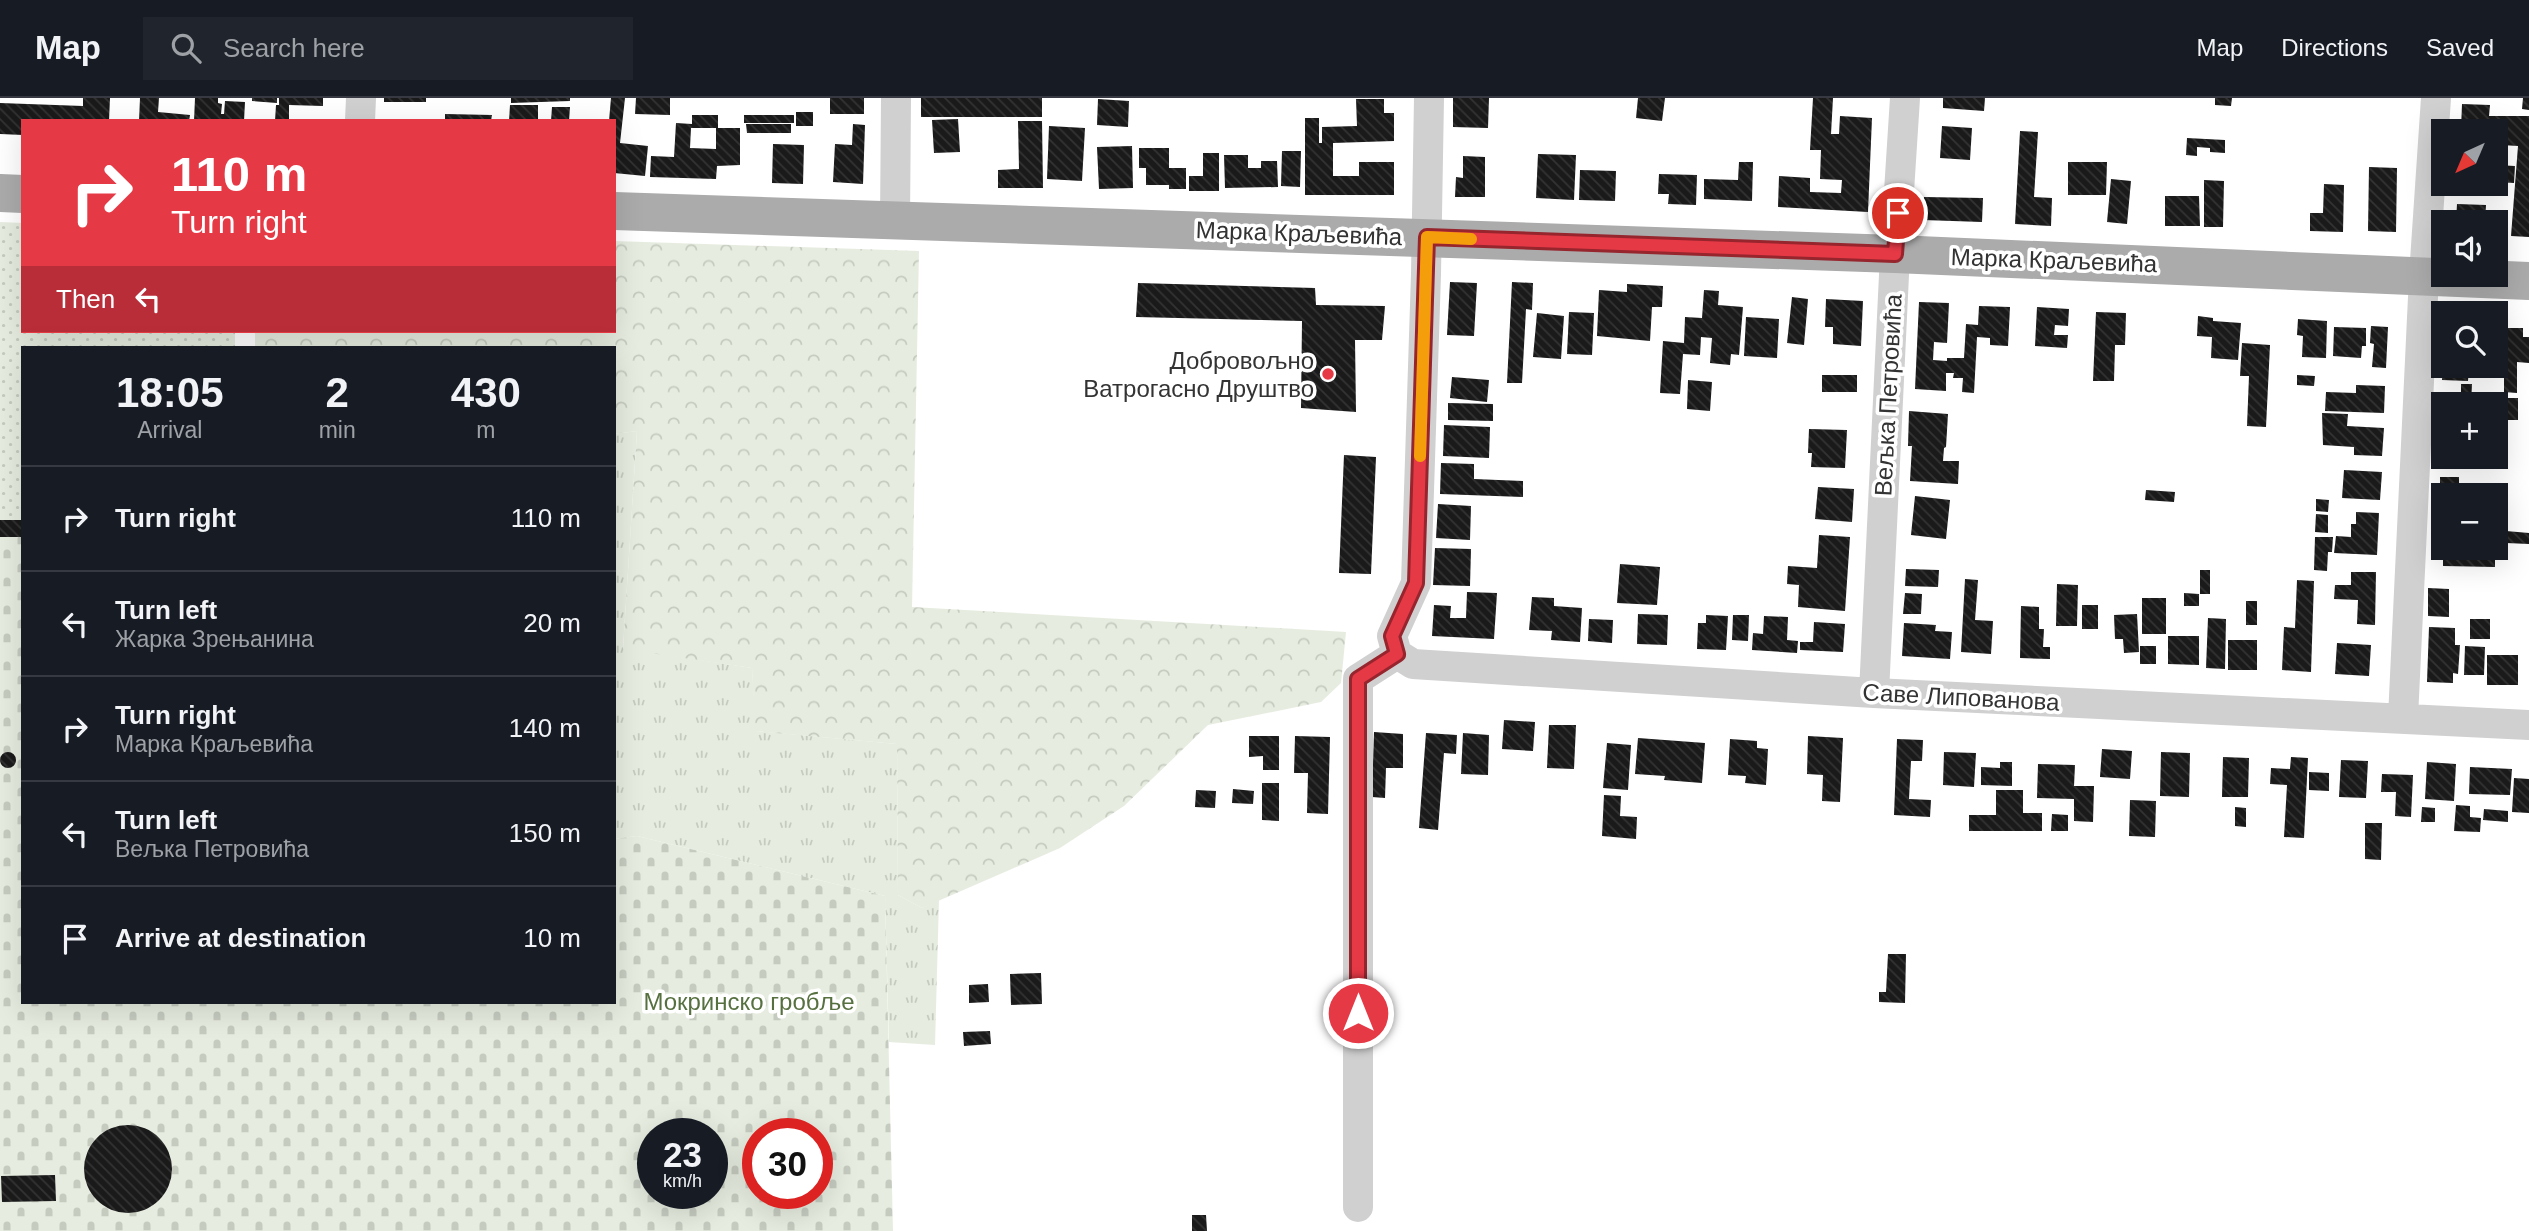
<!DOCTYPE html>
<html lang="en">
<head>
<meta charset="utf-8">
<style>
	:root { --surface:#171b24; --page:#20242c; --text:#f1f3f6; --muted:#9ea1a6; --line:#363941 }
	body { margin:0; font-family:Helvetica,sans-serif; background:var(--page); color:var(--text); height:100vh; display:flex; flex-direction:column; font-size:26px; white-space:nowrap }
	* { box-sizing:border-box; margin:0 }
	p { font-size:23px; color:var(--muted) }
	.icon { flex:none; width:38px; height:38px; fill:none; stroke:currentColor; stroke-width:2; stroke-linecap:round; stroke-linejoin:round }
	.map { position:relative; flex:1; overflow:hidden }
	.side { position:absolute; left:21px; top:248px; width:595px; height:658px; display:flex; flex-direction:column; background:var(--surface); border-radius:0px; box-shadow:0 7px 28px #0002 }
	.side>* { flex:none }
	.guide { position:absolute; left:21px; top:21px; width:595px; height:214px; border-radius:0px; box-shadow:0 7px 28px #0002; background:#e63946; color:#fff; overflow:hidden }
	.needle { width:46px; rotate:224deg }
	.fabs { position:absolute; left:2431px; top:21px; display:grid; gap:14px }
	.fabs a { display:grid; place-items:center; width:77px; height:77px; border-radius:0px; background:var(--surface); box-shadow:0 7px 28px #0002; font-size:35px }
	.speed { position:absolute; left:637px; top:1020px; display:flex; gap:14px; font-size:35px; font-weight:700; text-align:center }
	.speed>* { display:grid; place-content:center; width:91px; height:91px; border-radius:50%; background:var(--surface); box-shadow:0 7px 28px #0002; line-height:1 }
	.speed small { font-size:18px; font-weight:400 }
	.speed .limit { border:10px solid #d22; background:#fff; color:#111 }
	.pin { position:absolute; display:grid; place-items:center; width:60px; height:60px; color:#fff; margin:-30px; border:4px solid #fff; border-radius:50%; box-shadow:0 2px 7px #0007 }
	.me { position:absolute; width:77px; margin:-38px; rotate:0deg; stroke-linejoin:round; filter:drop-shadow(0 0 5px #0008) }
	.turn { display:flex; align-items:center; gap:24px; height:147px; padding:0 35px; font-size:32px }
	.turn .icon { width:91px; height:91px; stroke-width:2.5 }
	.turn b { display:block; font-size:49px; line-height:60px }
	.then { display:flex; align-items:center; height:66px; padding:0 35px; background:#0003; gap:14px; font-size:26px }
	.eta { display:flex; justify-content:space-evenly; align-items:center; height:119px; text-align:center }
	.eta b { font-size:42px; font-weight:800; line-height:49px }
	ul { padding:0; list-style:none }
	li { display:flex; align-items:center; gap:21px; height:105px; padding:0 35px; border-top:2px solid var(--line) }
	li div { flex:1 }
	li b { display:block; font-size:26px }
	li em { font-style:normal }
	header { display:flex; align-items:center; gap:42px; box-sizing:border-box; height:98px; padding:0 35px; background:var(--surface); border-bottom:2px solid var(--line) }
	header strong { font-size:33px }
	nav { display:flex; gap:38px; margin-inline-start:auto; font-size:24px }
	.search { width:490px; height:63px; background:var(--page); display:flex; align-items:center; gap:18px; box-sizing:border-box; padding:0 24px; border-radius:0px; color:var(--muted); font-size:26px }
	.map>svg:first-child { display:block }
</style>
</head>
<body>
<header>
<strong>Map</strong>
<div class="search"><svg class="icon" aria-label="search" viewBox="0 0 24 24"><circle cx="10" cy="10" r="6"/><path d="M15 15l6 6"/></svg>Search here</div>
<nav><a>Map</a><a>Directions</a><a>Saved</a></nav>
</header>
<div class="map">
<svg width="2529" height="1133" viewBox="0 0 2529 1133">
	<defs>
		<pattern id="grass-tufts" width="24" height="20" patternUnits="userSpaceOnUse" patternTransform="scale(1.75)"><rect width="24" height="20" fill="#e6ecdf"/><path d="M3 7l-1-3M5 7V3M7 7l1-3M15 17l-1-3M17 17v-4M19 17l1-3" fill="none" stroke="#c6cbc0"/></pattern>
		<pattern id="forest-crowns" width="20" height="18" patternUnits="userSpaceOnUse" patternTransform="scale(1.75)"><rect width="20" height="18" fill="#e6ecdf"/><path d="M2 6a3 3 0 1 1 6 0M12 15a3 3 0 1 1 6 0" fill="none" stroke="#c6cbc0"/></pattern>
		<pattern id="cemetery-stones" width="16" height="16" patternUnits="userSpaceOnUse" patternTransform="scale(1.75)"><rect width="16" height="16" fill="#e6ecdf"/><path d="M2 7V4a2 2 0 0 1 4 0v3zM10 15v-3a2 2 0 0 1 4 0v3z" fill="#c6cbc0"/></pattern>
		<pattern id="park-dots" width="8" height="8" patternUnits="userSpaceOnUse" patternTransform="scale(1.75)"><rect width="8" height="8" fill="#e6ecdf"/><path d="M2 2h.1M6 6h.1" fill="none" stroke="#c6cbc0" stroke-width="1.8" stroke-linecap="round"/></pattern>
		<pattern id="building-back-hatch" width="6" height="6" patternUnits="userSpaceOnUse" patternTransform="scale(1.75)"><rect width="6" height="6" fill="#1a1a1a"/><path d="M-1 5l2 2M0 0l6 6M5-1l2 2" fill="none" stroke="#333"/></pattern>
	</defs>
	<rect width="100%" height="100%" fill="#fff"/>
	<path fill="url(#grass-tufts)" d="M637,333L623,550L752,570L756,633L897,646L898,797L922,810L939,801L935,947L889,944L885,798L637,738L614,741V336Z"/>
	<path fill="url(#forest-crowns)" d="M614,143L919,153L912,509L1346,534L1341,585L1321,604L1208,627L1124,708L1060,750L922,810L898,797L897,646L755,633L752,570L623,551L637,333L614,336V250H255V233H614Z"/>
	<path fill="url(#cemetery-stones)" fill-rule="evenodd" d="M0,421H23V905H614V741L637,738L885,798L893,1133H0ZM653,1036H712V1096H653ZM758,1036H817V1096H758Z"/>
	<path fill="url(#park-dots)" d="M0,124L23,125V233H235V250H23V421H0Z"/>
	<path fill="url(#building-back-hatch)" d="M83,0H110L109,23H23V37L0,36V5L83,8Z
		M140,0H159L158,14L190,17L189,23H139Z
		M195,0H218V5L222,6L221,16H224L225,3L245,4L244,23H194Z
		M252,0H277V5L252,3Z
		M279,0H323V8L289,7V23H275L276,7H279Z
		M384,0H426V4H384Z
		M511,0H570V3L511,5Z
		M611,0H625L620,45L648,48L645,78L614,75V23H609Z
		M636,0H670V17L635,16Z
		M830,0H864V16H830Z
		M921,0H1042V19H921Z
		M1453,0H1489L1488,30L1453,29Z
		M1638,0H1665L1662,23L1636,20Z
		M1813,0H1833L1831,36H1839L1840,18L1872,20L1868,114L1778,109L1779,78L1810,80V94L1841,95L1842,82L1820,81L1821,52H1810Z
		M1943,0H1985L1984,13L1943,10Z
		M2215,0H2232L2231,8L2215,7Z
		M2523,0H2529V12L2522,11Z
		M1098,1L1129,3L1128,29L1097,27Z
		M1356,1H1384V15H1394V43L1333,45V78H1359V64H1394V97H1305V20H1319V45H1322V29L1357,28Z
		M2462,6L2490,7L2489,18H2529V139L2511,138L2518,48L2501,47L2502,33L2461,31Z
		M510,7H538V23H509Z
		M552,9H570L569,23H551Z
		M796,14H813V28H796Z
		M445,16L492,17L491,23H445Z
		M692,17H718V30H691L690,50L716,51V30H740V67L717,68L716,81L650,79L651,58L674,59L676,25L692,26Z
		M744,17H794V25H744Z
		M958,21L960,54L934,55L932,22Z
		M1018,23H1042L1043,90H998V72L1019,71Z
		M746,26H791V35H747Z
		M853,26L865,27L863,86L833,84L835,46L852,47Z
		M1049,28L1085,30L1082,83L1047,81Z
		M1942,28L1972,30L1970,62L1940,60Z
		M2020,33L2038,34L2034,99L2052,100L2051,128L2015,126Z
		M2187,40L2225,42V55L2210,54V50L2197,49V58L2186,57Z
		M773,46L804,47L803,86L772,85Z
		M1132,48L1133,90L1099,91L1097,49Z
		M1139,50H1169V70H1186V91H1169V87H1146V70H1139Z
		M1282,53H1301L1300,89L1281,88Z
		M1203,55H1219V93H1189V78H1203Z
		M1538,56L1576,57L1574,102L1536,100Z
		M1224,57H1248V70H1261V63H1277L1278,89L1225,90Z
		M1463,58L1485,59V99H1455L1456,79L1463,80Z
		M1739,64H1753L1752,103L1704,101V81L1738,82Z
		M2068,64H2107L2106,97H2068Z
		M2496,67L2515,68L2514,85L2496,84Z
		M2369,69L2397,70L2396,134L2368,133Z
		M1580,72L1616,73L1615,103L1579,102Z
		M1659,76L1697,77L1696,107L1668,106L1669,96H1658Z
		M2111,81L2131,83L2127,126L2107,124Z
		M2204,82L2224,83L2223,129H2204Z
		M2324,86L2344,87L2343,134L2310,133V115H2323Z
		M2165,98H2199L2200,128H2165Z
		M1924,99L1983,100L1982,124L1923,122Z
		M2457,106L2486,107L2485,124H2456Z
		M1450,184L1477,185L1474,238L1447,237Z
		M1512,184L1533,185L1532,212L1526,211L1522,285H1507Z
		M1138,185L1315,190L1316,207L1385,208L1382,242H1355L1356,314L1301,310L1302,223L1136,219Z
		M1627,186L1663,188L1662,209H1652L1650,243L1597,238L1599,192L1627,194Z
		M1704,192L1719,193L1718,207L1743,209L1739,257L1731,256L1730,267L1710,265L1712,240L1701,239L1700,257L1683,256L1680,296L1660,295L1663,243L1684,245L1685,219L1702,220Z
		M1792,199L1808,201L1804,247L1787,245Z
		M1826,201L1863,203L1861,248L1833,246V229H1825Z
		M1919,204L1949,205L1947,245L1934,244L1933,262L1947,263V260H1964L1966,226L1978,227L1979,208L2010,209L2008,248L1990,247V240L1977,239L1974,295L1962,294L1963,280H1953L1954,275H1946V293L1915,291Z
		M2037,209L2069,211L2068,228L2055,227L2054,237H2068L2067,250L2035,248Z
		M1569,214L1594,215L1592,257L1567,256Z
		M2096,214L2126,215L2125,247H2115L2114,283H2093Z
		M1537,215L1564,218L1561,261L1533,259Z
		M2198,218L2213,220V223L2241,225L2238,262L2211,260L2212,239L2197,238Z
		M1746,219L1779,221L1777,260L1744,258Z
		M2298,221L2327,223L2326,260L2302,259L2303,238L2297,237Z
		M2371,228L2388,229L2386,270L2372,269L2374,246L2370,245Z
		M2334,229L2366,230V248H2362L2361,260L2333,258Z
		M2504,230H2523V239H2529V265L2517,264V295L2504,294Z
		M2242,245L2270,247L2266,329L2247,328L2249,278H2240Z
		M2443,268H2469L2468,283L2442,282Z
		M1822,277H1857V294H1822Z
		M2297,277L2315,278L2314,288L2297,287Z
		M1452,279L1489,282L1487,304L1450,300Z
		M1688,282L1712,284L1710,313L1687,311Z
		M2461,286H2472L2471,306H2442V296L2461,297Z
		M2356,287L2385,288L2384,315L2325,313L2326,294L2356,295Z
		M2503,300H2518V322H2503Z
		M1448,305L1493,306V323L1448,322Z
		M1909,313L1948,316L1946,349L1944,350L1943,363H1959L1958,386L1910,383L1912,348H1908Z
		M2322,315L2348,316L2347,328L2384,330L2382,358L2354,357V349L2323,347Z
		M1444,327L1490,329L1489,360L1443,358Z
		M1809,331L1847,332L1845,370L1811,369L1812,355H1808Z
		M1344,357L1376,359L1371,476L1339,475Z
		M1441,365L1474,366V381L1523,383V399L1440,396Z
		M2344,372L2382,374L2380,402L2342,400Z
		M2440,379H2459V390L2479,391V397H2443V406H2440Z
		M1818,389L1854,391L1852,424L1815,421Z
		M2146,392L2175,394L2174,404L2145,402Z
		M1915,398L1950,402L1946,441L1911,437Z
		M2316,401L2329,402L2328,414L2316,413Z
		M1438,406L1471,408L1470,442L1436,440Z
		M2356,414L2379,415L2377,457L2334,455L2336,438L2351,439V426H2356Z
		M2316,416L2328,417V435L2315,434Z
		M0,422H23V439H0Z
		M2506,433L2529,435V446L2506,445Z
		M1819,437L1850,439L1845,513L1798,509L1799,487L1787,486L1788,468L1817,470Z
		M2315,439H2333L2332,454H2328L2327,473L2314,472Z
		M1435,450L1471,451L1470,488L1433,487Z
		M2443,450H2495V469L2443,468Z
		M1620,466L1660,469L1657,507L1617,505Z
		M1906,471L1939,472L1938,489L1905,488Z
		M2200,472H2210V496H2200Z
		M2351,474H2376L2375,527L2357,526L2358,502L2334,501L2335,487H2351Z
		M1965,481L1978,482L1975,522L1993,523L1991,556L1961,554Z
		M2297,482L2314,483L2311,574L2282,572L2284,529L2295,530Z
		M2057,486L2078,487L2077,528H2056Z
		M2428,490L2449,491V519L2428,518Z
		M1467,494L1497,495L1494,541L1432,538L1434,507L1451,508L1450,520H1466Z
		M1905,495L1922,496L1921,516H1903Z
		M2184,495L2199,496V508H2184Z
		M1532,499L1554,500V508L1582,510L1580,544L1551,542L1552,533L1529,532Z
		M2142,500H2166V536H2142Z
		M2246,503H2257V527H2246Z
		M2082,507H2098V531H2082Z
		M2021,508L2039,509V531H2044L2043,549H2050V561L2020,560Z
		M1638,516L1668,517L1667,547L1637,546Z
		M2137,516L2139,554L2124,555L2123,541H2115L2114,517Z
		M1706,517L1728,518L1726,552L1697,551L1698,525H1706Z
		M1733,517H1749L1748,543L1732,542Z
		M1764,518L1788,519L1787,542L1798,543L1797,555L1752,552L1753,535L1763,536Z
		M2208,520L2226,521L2225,571L2206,570Z
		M1589,521L1613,522L1612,545L1588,543Z
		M2470,521H2490V541H2470Z
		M1814,524L1845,526L1843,554L1800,552V544H1813Z
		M1904,525L1936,527L1935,533L1952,534L1950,561L1902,558Z
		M2429,529L2455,530V547H2460L2458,576L2453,575V585L2427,584Z
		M2168,538H2199V567L2168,566Z
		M2228,542H2257V572H2228Z
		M2337,545L2371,547L2369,578L2335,576Z
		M2140,548H2156V566H2140Z
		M2465,548L2485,549L2484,577H2464Z
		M2487,557H2518V587H2487Z
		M1504,622L1535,624L1533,653L1502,651Z
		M1549,627H1576L1574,671L1547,670Z
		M1374,634L1403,636V670H1386L1385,700L1372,699Z
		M1426,635L1457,637L1456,656L1444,655L1438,732L1419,730Z
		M1463,635L1489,637L1488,677L1461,676Z
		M1249,638H1279V672H1263V658L1249,659Z
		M1295,638L1330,639L1328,716L1307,715L1308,675H1294Z
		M1808,638L1843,640L1840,704L1822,703L1823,677L1807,676Z
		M1638,640L1705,645L1702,685L1664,682L1665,678L1635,676Z
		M1730,641L1757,643V650L1768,651L1766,687L1745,685L1746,678L1728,677Z
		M1897,641L1923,642L1922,663H1911L1909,701L1931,702L1930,719L1894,717Z
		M1607,645L1631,647L1628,692L1603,690Z
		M2102,651L2132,653L2130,681L2100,679Z
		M1944,654L1976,655L1974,689L1943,687Z
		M2161,654L2190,655L2189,699L2160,698Z
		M0 662a8 8 0 1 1 16 0a8 8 0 1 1-16 0Z
		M2223,659L2249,660L2248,699H2222Z
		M2291,659L2308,660L2304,740L2284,739L2287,687L2270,686L2271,670L2290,671Z
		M2341,662L2368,663L2366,700L2339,699Z
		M2000,664H2012V688L1981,687V669L2000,670Z
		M2427,664L2456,666L2454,703L2425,701Z
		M2038,666L2075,667L2074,688H2094L2093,724L2074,723V701L2037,700Z
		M2470,669L2512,671L2510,697L2469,696Z
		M2309,674L2329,675V693L2309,692Z
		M2382,676L2413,677L2411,719L2395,718L2396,694H2381Z
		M2514,680L2529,681V715L2512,714Z
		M1262,685H1279V723L1262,722Z
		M1233,691L1254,693L1253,706L1232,705Z
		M1196,692L1216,693L1215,710L1195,709Z
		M1996,692H2023V715H2042V733H1969V717H1996Z
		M1604,697L1621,698L1620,718L1637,719L1636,741L1602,738Z
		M2130,702L2156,703L2155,739L2129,738Z
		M2456,707L2470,708V719L2481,720L2480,734L2454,733Z
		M2235,709L2246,710V729L2235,728Z
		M2422,709L2435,710V724H2421Z
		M2484,711L2508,713V724L2483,722Z
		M2052,716L2068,717V733H2051Z
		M2365,725H2382L2381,762L2365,761Z
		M1888,856H1906L1905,905L1879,904V894H1886Z
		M1041,875L1042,906L1011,907L1010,876Z
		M988,886L989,904L969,905V887Z
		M990,933L991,946L964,948L963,934Z
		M84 1071a44 44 0 1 1 88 0a44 44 0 1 1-88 0Z
		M55,1077L56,1103L2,1104L1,1078Z
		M1192,1117H1206L1207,1133H1192Z"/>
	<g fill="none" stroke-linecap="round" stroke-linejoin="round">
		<path stroke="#d0d0d0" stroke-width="30" d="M360,23L361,0
			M895,123L896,0
			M1397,556L1413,566L1874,595L2529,627
			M1397,556L1392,538L1416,485L1426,176L1429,0
			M1874,595L1895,156L1905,0
			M2403,620L2424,178L2436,0
			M1358,1109V581L1397,556"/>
		<path stroke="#ababab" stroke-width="38" d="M0,95L23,96
			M614,113L1895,156L2529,183"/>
	</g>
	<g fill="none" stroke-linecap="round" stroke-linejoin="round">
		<defs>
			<path id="route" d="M1358,915V581L1397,556L1392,538L1416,485L1427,139L1895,156L1898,115"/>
		</defs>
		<use href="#route" stroke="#96252e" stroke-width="18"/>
		<use href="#route" stroke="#e63946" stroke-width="12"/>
		<path stroke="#f59e0b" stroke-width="12" d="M1420,358L1427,139L1471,141"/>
	</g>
	<circle fill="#e63946" stroke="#fff" stroke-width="2.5" cx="1328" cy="276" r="7"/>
	<g text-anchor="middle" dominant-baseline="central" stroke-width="7" stroke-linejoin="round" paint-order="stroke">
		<g font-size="24" fill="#333" stroke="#fff">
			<text transform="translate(1299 135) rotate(2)">Марка Краљевића</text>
			<text transform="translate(2054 162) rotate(2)">Марка Краљевића</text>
			<text transform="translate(1888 297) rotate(-87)">Вељка Петровића</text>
			<text transform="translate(1961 599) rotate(3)">Саве Липованова</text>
		</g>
		<g font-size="24" fill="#333" stroke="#fff" text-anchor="end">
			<text x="1314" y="262">Добровољно<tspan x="1314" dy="28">Ватрогасно Друштво</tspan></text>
		</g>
		<g font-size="24" fill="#56703f" stroke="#fff">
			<text x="749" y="903">Мокринско гробље</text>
		</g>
	</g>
</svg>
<div class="fabs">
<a><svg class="needle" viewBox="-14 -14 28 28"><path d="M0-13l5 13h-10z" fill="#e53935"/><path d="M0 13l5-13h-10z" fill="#9ea1a6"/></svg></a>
<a><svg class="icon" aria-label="sound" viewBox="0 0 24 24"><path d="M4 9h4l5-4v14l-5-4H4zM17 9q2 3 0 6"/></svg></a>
<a><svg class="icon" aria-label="search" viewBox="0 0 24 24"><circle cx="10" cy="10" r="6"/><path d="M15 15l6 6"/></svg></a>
<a>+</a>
<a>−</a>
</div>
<div class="speed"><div>23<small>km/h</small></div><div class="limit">30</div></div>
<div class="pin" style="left:1898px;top:115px;background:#d93025"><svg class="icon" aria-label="arrive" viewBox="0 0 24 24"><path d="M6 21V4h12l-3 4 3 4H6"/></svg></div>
<svg class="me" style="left:1358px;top:915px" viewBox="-20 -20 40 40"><circle r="17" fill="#e63946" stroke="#fff" stroke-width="3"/><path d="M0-11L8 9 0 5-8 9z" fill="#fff"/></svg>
<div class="guide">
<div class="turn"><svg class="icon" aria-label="right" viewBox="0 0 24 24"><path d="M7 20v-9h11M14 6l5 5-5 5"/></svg><div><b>110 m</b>Turn right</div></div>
<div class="then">Then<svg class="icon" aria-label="left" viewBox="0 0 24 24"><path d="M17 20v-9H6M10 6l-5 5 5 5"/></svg></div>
</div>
<section class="side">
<div class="eta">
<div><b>18:05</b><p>Arrival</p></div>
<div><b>2</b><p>min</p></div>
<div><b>430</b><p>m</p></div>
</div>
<ul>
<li><svg class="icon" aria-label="right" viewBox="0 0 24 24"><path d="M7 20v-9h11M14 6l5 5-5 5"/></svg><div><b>Turn right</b></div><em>110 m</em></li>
<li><svg class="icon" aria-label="left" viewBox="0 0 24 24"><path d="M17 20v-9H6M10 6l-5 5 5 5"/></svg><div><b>Turn left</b><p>Жарка Зрењанина</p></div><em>20 m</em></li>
<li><svg class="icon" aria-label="right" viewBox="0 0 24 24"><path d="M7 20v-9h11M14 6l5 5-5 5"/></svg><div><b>Turn right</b><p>Марка Краљевића</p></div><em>140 m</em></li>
<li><svg class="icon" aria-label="left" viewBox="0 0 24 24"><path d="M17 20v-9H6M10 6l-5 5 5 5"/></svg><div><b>Turn left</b><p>Вељка Петровића</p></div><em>150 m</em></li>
<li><svg class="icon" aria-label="arrive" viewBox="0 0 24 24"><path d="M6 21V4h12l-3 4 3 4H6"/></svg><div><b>Arrive at destination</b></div><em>10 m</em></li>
</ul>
</section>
</div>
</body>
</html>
